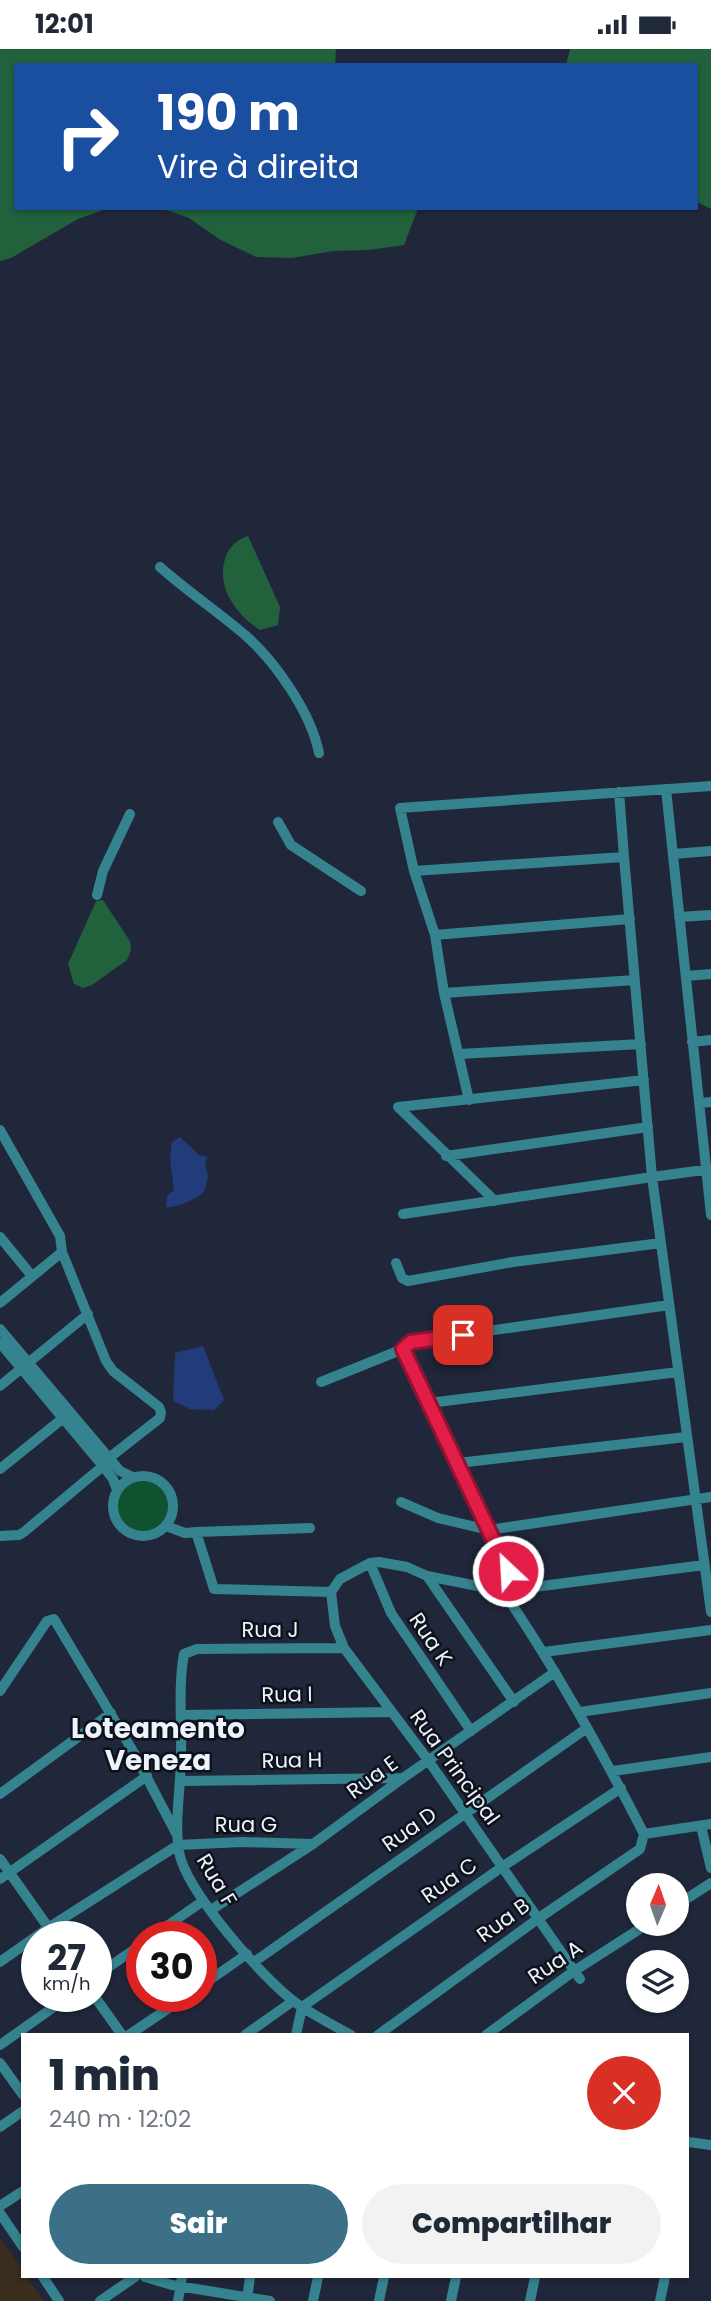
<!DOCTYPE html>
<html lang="pt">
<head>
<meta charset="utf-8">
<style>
	:root { --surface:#fff; --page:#f2f2f3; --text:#1f2937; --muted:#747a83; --accent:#3b7087 }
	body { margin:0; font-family:Poppins,sans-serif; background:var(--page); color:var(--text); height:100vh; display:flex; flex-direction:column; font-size:26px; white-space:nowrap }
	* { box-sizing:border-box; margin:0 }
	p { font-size:23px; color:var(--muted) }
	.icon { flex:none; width:38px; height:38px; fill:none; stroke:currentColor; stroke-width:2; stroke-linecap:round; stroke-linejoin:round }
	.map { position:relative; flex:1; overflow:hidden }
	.details { position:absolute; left:21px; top:1984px; width:668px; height:245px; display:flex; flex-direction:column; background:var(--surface); border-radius:0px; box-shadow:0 2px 5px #0004 }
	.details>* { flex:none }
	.top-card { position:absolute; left:14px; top:14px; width:684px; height:147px; border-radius:0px; box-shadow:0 2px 5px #0004; background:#1a4fa0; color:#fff; overflow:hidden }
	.needle { width:46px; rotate:2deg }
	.tools { position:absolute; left:626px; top:1824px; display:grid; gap:14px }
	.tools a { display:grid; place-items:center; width:63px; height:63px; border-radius:50%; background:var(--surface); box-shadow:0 2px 5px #0004; font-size:35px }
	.speed { position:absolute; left:21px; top:1872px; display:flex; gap:14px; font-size:35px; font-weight:700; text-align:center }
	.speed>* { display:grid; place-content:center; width:91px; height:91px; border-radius:50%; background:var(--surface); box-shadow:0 2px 5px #0004; line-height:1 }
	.speed small { font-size:18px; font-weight:400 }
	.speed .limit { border:10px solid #d22; background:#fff; color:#111 }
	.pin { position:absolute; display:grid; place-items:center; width:60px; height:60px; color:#fff; margin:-30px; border-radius:14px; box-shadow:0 4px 10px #0006 }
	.me { position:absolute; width:77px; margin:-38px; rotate:335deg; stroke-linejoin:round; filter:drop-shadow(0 0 5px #0008) }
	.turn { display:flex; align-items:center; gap:24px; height:147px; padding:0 28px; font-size:32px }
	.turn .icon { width:91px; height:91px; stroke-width:2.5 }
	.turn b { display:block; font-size:49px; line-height:60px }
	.round { display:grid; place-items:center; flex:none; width:74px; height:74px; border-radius:37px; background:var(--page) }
	.overview { display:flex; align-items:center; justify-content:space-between; height:119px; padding:0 28px }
	h1 { font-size:42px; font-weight:800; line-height:52px }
	.cta { display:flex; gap:14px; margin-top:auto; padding:14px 28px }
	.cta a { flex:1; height:80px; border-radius:42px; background:var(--accent); color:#fff; font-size:28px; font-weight:800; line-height:80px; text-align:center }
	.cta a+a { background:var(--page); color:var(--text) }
	.status { display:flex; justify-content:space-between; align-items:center; height:49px; padding:0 35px; background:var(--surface); direction:ltr }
	.status svg { height:19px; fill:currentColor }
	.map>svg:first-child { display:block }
</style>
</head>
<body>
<div class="status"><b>12:01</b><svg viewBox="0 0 49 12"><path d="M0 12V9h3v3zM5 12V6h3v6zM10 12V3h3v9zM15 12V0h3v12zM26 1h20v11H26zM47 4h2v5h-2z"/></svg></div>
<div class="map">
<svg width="711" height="2252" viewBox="0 0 711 2252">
	<rect width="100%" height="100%" fill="#20273a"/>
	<path fill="#392d1e" d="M0,2189L23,2221V2228H27L44,2252H0Z"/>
	<path fill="#0f522f" d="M117 1457a26 26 0 1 1 52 0a26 26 0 1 1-52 0Z"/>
	<path fill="#21613c" d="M0,0H336L335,16H16V159H109L78,170L11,209L0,212Z
		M570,0H711V160L697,153L696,16H566Z
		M161,159H417V162L404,196L369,201L333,202L292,209L256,208L219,190L189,169Z
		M248,487L280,558L278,576L260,581C237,566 216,539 225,510C228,499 237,490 248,487Z
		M103,851L130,892L131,901L127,911L92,936L83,939L74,935L68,915L96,852Z"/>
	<path fill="#223c7b" d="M180,1088L199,1106L208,1108L205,1113L208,1128L204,1143C194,1151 180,1158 166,1158L167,1147L174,1141L170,1110L172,1093Z
		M203,1297L224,1351L214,1361L190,1360L173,1352L175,1304Z"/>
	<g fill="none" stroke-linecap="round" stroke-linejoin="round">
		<path stroke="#368390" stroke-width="10" d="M160,518C187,542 217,562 245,586C276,613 311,664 319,704
			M666,740L711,1166
			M278,773L291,796L361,842
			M673,805L711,802
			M624,808L652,1128L711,1120
			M414,822L624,808L619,743
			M97,846L103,822L130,765
			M679,868L711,866
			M435,886L630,870
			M686,927L711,925
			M444,944L635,931
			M692,993L711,991
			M459,1005L641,995
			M469,1051L444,944L435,886L414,822L400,759L711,737
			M700,1054L711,1053
			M398,1058L644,1031
			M398,1058L495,1152
			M0,1081L60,1187L62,1203L106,1312L113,1322L159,1358L161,1363L160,1369L109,1409
			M446,1107L648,1078
			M403,1165L652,1128L711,1563
			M0,1188L32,1227
			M396,1214L402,1229L408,1232L513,1213L661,1194
			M0,1254L62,1203
			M0,1280L109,1409L120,1422L133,1428
			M0,1294L103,1417L113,1430L117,1441
			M321,1333L403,1300
			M0,1337L88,1265
			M429,1354L678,1323
			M458,1414L686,1388
			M0,1420L67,1366
			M113 1457a30 30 0 1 1 60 0a30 30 0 1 1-60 0Z
			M401,1453L438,1469L489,1481L711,1448
			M166,1477L185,1484L196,1483L214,1540L331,1543
			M196,1483L310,1479
			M0,1487L19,1486L24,1483L103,1417
			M370,1514L391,1564L471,1682
			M427,1527L514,1653
			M503,1542C556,1620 601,1701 644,1785L711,1775
			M517,1542L403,1300L411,1293L669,1256
			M344,1599L197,1600L184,1605C178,1636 182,1675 181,1707C181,1738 174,1772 179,1803C186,1842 263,1930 296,1954C313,1966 333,1976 351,1986
			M544,1603L711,1581
			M0,1642L47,1572L54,1570L134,1704L177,1786
			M580,1663L711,1644
			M182,1666L392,1663
			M613,1722L711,1708
			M181,1732L403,1729
			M0,1745L111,1664
			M701,1777L711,1819
			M0,1810L55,1888
			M0,1830L147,1727
			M677,1856L711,1834
			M211,1861L313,1795L403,1729L555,1623
			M151,1888L203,1852
			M0,1913L48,1879L178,1796L242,1793L313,1795
			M254,1913L587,1679
			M96,1927L142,1895
			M580,1930L428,1711L344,1599L335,1577L331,1543L340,1530L370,1514L379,1513L407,1518L427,1527L503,1542L704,1516
			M201,1937L247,1905
			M95,1948L122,1986
			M302,1958L502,1818L621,1739
			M129,1986L185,1948
			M245,1986L293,1952
			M296,1986L302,1958
			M378,1986L539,1869L640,1800L644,1785
			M486,1986L574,1922L649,1874
			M0,1996L68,1948
			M0,2014L23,2046
			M0,2078L23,2062
			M688,2093L711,2096
			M0,2157L23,2142
			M0,2164L23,2198
			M43,2228L59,2252
			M145,2228L172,2236L270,2252
			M247,2251L250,2228
			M100,2252L135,2228
			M178,2252L182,2228
			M313,2252L318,2228
			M379,2252L384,2228
			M451,2252L456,2228
			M530,2252L535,2228
			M660,2252L665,2228"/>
	</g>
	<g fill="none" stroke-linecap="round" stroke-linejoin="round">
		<defs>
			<path id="route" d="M463,1286L411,1293L403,1300L508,1522"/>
		</defs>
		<use href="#route" stroke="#92132f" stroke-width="18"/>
		<use href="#route" stroke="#e11d48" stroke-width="12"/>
	</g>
	<g text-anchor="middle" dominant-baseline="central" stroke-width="5" stroke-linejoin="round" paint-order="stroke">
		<g font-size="21" fill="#eef2fd" stroke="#0d1119">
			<text x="270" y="1580">Rua J</text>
			<text transform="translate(431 1590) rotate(56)">Rua K</text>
			<text transform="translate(287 1645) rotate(-1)">Rua I</text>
			<text transform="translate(292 1711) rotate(-1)">Rua H</text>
			<text transform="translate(455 1718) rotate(54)">Rua Principal</text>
			<text transform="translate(372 1728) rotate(-36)">Rua E</text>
			<text x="246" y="1775">Rua G</text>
			<text transform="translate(409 1780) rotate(-35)">Rua D</text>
			<text transform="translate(217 1831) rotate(59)">Rua F</text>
			<text transform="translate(449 1831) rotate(-35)">Rua C</text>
			<text transform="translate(503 1871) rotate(-36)">Rua B</text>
			<text transform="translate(555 1913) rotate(-34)">Rua A</text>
		</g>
		<g font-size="28" font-weight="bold" fill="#eef2fd" stroke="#0d1119">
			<text x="158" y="1679">Loteamento<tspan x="158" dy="32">Veneza</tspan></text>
		</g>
	</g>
</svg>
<div class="tools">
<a><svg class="needle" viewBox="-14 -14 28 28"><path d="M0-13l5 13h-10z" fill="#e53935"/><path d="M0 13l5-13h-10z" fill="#747a83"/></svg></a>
<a><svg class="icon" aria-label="layers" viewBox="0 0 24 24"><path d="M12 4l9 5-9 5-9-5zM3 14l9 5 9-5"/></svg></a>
</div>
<div class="speed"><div>27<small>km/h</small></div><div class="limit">30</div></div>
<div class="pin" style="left:463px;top:1286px;background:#d93025"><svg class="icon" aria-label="arrive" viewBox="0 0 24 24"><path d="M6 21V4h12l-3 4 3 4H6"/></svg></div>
<svg class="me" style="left:508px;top:1522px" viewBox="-20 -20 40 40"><circle r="17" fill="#e11d48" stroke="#fff" stroke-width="3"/><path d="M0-11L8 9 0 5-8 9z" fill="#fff"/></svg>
<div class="top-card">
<div class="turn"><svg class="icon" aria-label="right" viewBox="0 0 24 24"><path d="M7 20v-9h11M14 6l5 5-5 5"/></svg><div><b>190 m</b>Vire à direita</div></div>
</div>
<section class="details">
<div class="overview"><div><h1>1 min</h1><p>240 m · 12:02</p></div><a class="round" style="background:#d93025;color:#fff"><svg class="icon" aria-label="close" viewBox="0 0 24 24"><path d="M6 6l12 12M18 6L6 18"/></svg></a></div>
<div class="cta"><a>Sair</a><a>Compartilhar</a></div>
</section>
</div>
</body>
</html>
